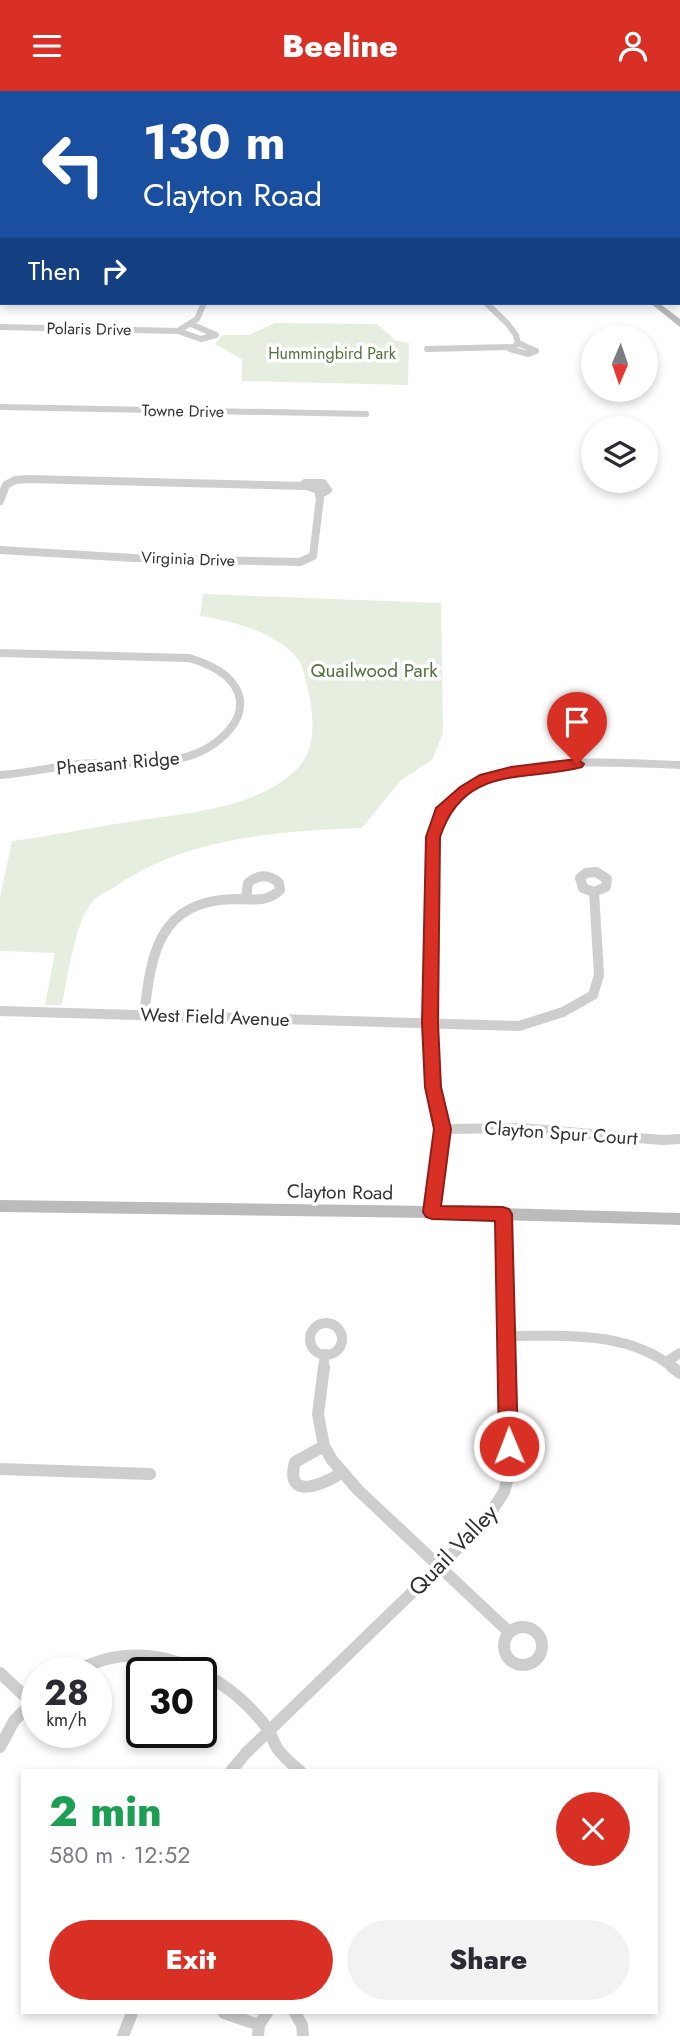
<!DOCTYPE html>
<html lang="en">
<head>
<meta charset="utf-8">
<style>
	:root { --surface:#fff; --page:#f2f2f3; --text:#2b2b33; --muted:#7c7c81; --accent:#d93025 }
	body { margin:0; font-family:Jost,sans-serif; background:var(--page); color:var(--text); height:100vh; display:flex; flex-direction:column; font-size:26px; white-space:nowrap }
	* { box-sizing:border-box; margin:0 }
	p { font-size:23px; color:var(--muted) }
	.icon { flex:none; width:38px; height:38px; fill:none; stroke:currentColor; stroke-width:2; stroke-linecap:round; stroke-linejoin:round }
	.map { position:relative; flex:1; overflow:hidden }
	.panel { position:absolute; left:21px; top:1678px; width:637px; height:245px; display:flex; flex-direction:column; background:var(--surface); border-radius:0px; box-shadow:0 4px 10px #0003 }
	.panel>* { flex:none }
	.guide { position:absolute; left:0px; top:0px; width:681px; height:214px; box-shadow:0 4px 10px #0003; background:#1a4fa0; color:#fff; overflow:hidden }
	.needle { width:46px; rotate:182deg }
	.controls { position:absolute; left:581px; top:234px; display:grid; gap:14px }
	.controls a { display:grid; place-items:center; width:77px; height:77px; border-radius:50%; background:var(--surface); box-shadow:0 4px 10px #0003; font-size:35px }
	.speed { position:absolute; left:21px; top:1566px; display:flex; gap:14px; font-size:35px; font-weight:700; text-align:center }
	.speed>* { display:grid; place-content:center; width:91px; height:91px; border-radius:50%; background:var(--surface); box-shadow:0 4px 10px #0003; line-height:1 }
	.speed small { font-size:18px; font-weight:400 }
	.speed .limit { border:4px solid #111; border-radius:10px; background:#fff; color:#111 }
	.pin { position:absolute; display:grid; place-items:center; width:60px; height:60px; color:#fff; margin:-72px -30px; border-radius:50% 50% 50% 0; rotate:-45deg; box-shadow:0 0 7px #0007 }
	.pin .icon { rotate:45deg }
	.me { position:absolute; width:77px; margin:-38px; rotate:359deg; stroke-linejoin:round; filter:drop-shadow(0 0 5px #0008) }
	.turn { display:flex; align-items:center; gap:24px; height:147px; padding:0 28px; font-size:32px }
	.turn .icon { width:91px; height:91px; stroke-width:2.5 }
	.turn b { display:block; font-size:49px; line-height:60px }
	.then { display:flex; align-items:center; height:66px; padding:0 28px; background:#0003; gap:14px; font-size:26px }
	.round { display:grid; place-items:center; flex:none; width:74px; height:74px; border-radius:37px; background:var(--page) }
	.head { display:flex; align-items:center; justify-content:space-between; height:119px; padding:0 28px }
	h1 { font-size:42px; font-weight:800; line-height:52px; color:#1e9e55 }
	.cta { display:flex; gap:14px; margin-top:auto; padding:14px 28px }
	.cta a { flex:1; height:80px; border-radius:42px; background:var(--accent); color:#fff; font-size:28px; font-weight:800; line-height:80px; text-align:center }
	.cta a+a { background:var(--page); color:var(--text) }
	header { display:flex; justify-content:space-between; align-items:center; height:91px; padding:0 28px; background:var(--accent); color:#fff; font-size:32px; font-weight:800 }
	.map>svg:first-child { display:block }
</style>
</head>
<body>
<header><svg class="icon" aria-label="menu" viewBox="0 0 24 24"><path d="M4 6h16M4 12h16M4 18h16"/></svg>Beeline<svg class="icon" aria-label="person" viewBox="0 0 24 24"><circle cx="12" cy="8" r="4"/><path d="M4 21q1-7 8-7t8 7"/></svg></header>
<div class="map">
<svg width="680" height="1945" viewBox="0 0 680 1945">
	<rect width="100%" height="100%" fill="#fff"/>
	<path fill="#e6efdf" d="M275,232L377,233L395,249L409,252L408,294L242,290V268L215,253L223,244H249Z
		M203,503L441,512L443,642L432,669L401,689L362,737C279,740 190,746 119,793C111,799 98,804 92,811C75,831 67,889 62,914H45L55,862L0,860V806L12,750C51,745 89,737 128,731C182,722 257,719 298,677C319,655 313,616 306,590C304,582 302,572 296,566C274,540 231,530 200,525Z"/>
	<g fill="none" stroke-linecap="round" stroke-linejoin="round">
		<path stroke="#cecece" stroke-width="6" d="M0,236L178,240L197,228L204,212
			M178,240L201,248L216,244L191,233
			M427,258L514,256L518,252L516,244L507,232L486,212
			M510,258L528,263L536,260L518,252
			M0,316L366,323"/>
		<path stroke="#cecece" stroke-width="8" d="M305,392H323L328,399L319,404
			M0,410L6,394L15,389L28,388L307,395L318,399L320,407L313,465L300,471L134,467L0,459
			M0,562L189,567C210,573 236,584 240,609C241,620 237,630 230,638C193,683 131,668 79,673C53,676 27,682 0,684
			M433,749C450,655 610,672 680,674"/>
		<path stroke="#cecece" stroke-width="10" d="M596,781L607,788L606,796L594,801L583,797L580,787L586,782Z
			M0,920L519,935L563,921L593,904L599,884L594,801
			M144,925C151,863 158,810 234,808C251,808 267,812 280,799L279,792C269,783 258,783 248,792L246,808
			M442,1038L521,1037L662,1049L680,1048
			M432,1121L442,1038L433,996L430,932L433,747
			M503,1123L507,1278
			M310 1248a16 16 0 1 1 32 0a16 16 0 1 1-32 0Z
			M507,1245C565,1245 627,1239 675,1278
			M668,1270L680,1262
			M323,1278L325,1263"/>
		<path stroke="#cecece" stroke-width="12" d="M324,1276L318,1323L324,1355L332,1369L358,1399L509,1541
			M672,1276L680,1282
			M324,1355L295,1371C284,1411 325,1393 341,1382
			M0,1378L150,1383
			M504 1555a19 19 0 1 1 38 0a19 19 0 1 1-38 0Z
			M0,1582L31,1611
			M70,1582C88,1574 106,1566 126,1565C181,1560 236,1595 268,1638C272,1644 273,1651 277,1657C283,1666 292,1673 300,1680
			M0,1656L14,1630L37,1606
			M231,1680L246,1662L484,1432L504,1401L509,1383L507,1276
			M224,1922L259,1934
			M295,1922L302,1934L303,1945
			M123,1945L132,1922
			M258,1945L259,1934L267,1922"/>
		<path fill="#bbb" fill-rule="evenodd" d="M0,0H5L0,5Z
			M565,0H573V2H565Z
			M650,212H659L680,228V236Z
			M0,1109L432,1115L680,1122V1134L432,1127L0,1121Z"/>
	</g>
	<path fill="#d93025" stroke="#8d1f18" stroke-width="2" d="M577,668L584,673L582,676C524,691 464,673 440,746L438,932L441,996L451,1038L441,1115L503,1116L509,1118L512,1123L518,1355L515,1361L509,1364L502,1361L499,1355L495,1130L432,1128L426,1126L423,1121L434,1038L425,996L422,932L426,746L436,717L460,696L480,684L511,676Z"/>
	<g text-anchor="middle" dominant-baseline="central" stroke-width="7" stroke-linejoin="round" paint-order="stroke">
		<g font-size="16" fill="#313131" stroke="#fff">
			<text transform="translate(89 238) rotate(1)">Polaris Drive</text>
			<text transform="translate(183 320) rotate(1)">Towne Drive</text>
			<text transform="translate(188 468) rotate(2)">Virginia Drive</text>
		</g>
		<g font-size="16" fill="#4f713a" stroke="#fff">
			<text x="332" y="262">Hummingbird Park</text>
		</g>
		<g font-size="19" fill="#4f713a" stroke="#fff">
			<text x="374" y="579">Quailwood Park</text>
		</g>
		<g font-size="19" fill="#313131" stroke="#fff">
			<text transform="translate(118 672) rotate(-5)">Pheasant Ridge</text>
			<text transform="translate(215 926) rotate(2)">West Field Avenue</text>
			<text transform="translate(561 1042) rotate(4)">Clayton Spur Court</text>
			<text transform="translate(340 1101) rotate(1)">Clayton Road</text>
		</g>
		<g font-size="23" fill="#313131" stroke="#fff">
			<text transform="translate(453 1459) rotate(-46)">Quail Valley</text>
		</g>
	</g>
</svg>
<div class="controls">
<a><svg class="needle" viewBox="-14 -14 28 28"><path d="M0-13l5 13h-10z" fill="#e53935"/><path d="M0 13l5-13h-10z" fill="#7c7c81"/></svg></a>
<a><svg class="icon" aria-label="layers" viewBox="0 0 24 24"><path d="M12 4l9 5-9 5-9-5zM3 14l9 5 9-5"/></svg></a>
</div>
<div class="speed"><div>28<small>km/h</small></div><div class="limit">30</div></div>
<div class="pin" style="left:577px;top:673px;background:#d93025"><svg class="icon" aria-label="arrive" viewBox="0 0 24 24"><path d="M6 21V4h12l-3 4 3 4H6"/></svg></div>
<svg class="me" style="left:509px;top:1355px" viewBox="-20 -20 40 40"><circle r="17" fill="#d93025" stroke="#fff" stroke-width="3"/><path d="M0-11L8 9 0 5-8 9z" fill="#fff"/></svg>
<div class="guide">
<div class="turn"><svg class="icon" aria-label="left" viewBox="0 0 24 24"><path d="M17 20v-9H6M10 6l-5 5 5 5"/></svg><div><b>130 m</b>Clayton Road</div></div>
<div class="then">Then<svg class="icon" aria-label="right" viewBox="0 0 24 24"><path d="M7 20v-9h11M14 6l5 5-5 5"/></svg></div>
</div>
<section class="panel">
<div class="head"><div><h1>2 min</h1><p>580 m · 12:52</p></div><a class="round" style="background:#d93025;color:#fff"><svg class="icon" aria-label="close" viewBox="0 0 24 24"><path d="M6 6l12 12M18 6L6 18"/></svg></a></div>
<div class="cta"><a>Exit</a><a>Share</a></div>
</section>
</div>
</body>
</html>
